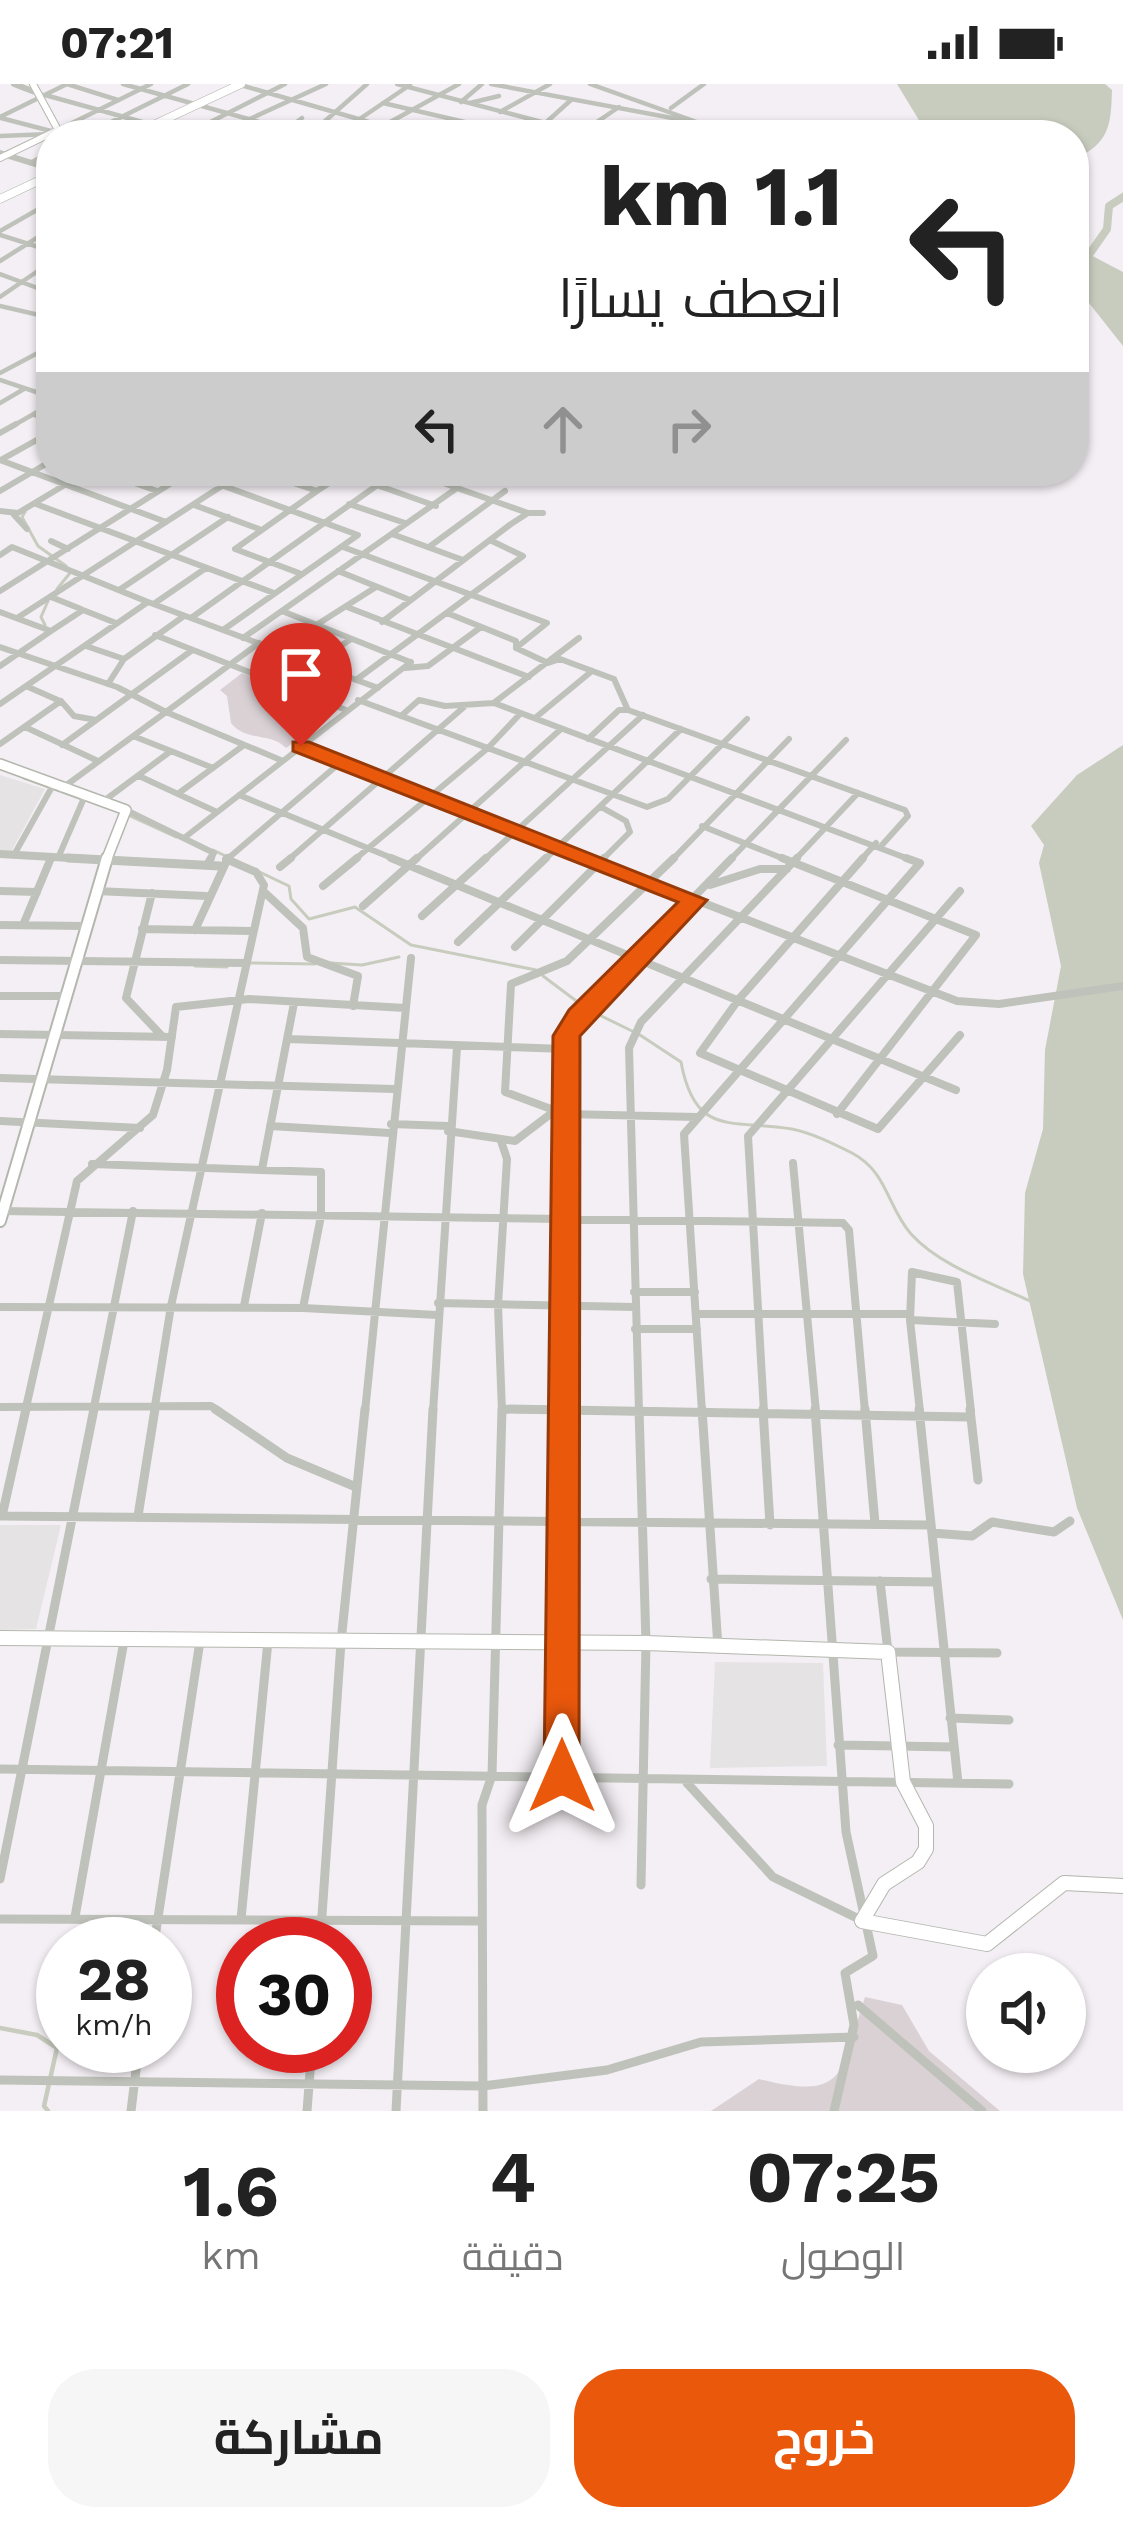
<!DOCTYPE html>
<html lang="ar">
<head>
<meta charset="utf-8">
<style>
	:root { --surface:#fff; --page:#f6f6f6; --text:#222; --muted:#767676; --accent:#ea580c }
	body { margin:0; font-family:"Work Sans",Cairo,sans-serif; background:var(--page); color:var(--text); direction:rtl; height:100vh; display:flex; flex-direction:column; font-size:45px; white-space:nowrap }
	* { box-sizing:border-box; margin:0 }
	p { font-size:39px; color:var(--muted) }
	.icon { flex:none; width:66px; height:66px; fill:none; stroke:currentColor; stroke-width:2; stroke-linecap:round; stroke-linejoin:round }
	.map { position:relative; height:2027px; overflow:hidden; direction:ltr }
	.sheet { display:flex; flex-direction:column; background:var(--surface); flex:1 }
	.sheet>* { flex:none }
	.guide { position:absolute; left:36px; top:36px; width:1053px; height:366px; border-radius:48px; box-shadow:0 3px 9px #0004; direction:rtl; background:#fff; color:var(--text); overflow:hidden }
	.fabs { position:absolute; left:966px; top:1869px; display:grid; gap:24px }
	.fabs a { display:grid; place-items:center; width:120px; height:120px; border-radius:50%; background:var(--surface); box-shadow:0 3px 9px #0004; font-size:60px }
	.speed { position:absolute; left:36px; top:1833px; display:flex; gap:24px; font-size:60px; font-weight:700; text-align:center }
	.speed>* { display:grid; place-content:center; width:156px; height:156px; border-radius:50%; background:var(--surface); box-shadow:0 3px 9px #0004; line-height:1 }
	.speed small { font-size:30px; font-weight:400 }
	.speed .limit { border:18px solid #d22; background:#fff; color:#111 }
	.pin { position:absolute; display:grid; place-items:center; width:102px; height:102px; color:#fff; margin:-123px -51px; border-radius:50% 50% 50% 0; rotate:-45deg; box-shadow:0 0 12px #0007 }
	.pin .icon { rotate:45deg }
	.me { position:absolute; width:132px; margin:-66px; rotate:0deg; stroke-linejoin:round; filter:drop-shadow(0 0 9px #0008) }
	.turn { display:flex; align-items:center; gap:42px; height:252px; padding:0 48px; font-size:54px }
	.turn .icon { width:156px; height:156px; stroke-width:2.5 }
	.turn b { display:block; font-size:84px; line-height:102px }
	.lanes { display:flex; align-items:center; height:114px; padding:0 48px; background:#0003; justify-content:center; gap:60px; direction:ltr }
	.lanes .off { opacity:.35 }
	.eta { display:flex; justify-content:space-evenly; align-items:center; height:204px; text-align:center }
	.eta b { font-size:72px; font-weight:700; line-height:84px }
	.primary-button { display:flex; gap:24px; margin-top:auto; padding:24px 48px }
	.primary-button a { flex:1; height:138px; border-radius:48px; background:var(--accent); color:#fff; font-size:48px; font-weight:700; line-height:138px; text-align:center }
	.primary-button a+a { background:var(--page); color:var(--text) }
	.status { display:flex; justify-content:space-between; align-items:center; height:84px; padding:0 60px; background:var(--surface); direction:ltr }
	.status svg { height:33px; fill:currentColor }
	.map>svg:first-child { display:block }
</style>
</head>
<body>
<div class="status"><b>07:21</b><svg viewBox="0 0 49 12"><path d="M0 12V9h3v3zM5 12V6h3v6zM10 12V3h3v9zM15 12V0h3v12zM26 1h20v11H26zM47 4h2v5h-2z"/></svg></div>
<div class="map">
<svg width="1123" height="2027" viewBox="0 0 1123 2027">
	<rect width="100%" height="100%" fill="#f4eff4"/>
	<path fill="#e5e3e4" d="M0,691L45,705L11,768L0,766Z
		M0,1441H61L36,1545L0,1546Z
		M715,1578L823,1579L827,1682L710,1684Z"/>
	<path fill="#dad1d5" d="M242,589L337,626L286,664C271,648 246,658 231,639L227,612L220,606Z
		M865,1913L902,1921L929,1967L1000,2027H711L759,1995C849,2018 840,1988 865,1913Z"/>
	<path fill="#c8ccbe" d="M897,0H1105L1112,6C1111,42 1109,60 1074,75V51H928Z
		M1074,155L1083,167L1123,188V262L1074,200Z
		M1123,661V1536L1077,1424L1023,1190L1025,1109L1043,1045L1045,966L1061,882L1039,779L1044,761L1031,742L1077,691Z"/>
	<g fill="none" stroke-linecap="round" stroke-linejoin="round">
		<path stroke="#c8ccbe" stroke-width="3" d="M46,374L51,384
			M55,387L66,397
			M25,428L22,433L38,462L66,482
			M57,505L70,489
			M45,541L41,533L48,517
			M24,694L82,715
			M130,732L176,753
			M213,766L289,802L291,815L309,835L355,823L411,861L536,886
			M249,879L315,880
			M331,879L362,881L399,873
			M195,882L227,883
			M543,892L587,925L632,947
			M640,951L681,978C695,1054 732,1035 792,1045C812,1049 834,1060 852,1069C888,1088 887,1123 911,1150C941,1183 993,1199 1032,1218"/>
		<path stroke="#c8ccbe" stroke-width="4.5" d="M0,1944L37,1951L57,1964L44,2022L48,2027"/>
		<path stroke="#c8ccbe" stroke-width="8" d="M1084,178L1107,145L1109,122L1123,113"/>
		<defs>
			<path id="secondary-far3" d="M0,74L58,46L33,0"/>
			<path id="secondary-far2" d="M0,680L126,726L106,777"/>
			<path id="secondary-far1" d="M0,1137L107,774"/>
			<path id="secondary" d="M0,1554L646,1559L888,1568L903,1698L926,1742V1765L918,1778L884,1800L862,1837L987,1860L1064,1799L1123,1802"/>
			<path id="trunk" d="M132,51L241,0
				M0,115L51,91"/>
		</defs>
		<use href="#secondary-far3" stroke="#b3b7ad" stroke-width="8"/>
		<use href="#secondary-far2" stroke="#b3b7ad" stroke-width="12"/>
		<use href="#secondary-far1" stroke="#b3b7ad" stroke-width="14"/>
		<use href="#secondary" stroke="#b3b7ad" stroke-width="16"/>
		<use href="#trunk" stroke="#b0b4ac" stroke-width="9"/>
		<path stroke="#bfc2ba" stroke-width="4.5" d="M67,0L118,16
			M123,0L306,51
			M237,0L414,51
			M397,0L591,51
			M491,0L699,39
			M590,0L733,51
			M45,11L189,51
			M461,18L482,0
			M383,19L521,51
			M470,19L499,12
			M671,24L704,0
			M500,28L550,0
			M0,33L67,0
			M1,34L66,51
			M76,38L121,51
			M383,42L459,0
			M229,45L250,51
			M58,46L151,0
			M301,47L324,38L367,0
			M582,48L619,23
			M85,51L188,0
			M185,51L285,0
			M215,51L326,0
			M279,51L302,34
			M336,51L410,1
			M439,51L472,42
			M532,51L571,16
			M588,51L692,40
			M668,51L683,45
			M0,52L50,50
			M30,79L51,68
			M0,147L51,118
			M0,151L51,167
			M0,177L51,145
			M0,190L51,209
			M0,213L51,178
			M0,222L39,231L51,225
			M0,289L51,262
			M0,296L51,313
			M0,319L24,305
			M34,331L51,337
			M11,343L51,320"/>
		<path stroke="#bfc2ba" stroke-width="6" d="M0,349L16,340
			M0,376L166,438
			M1,376L51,348
			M101,387L157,407
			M183,387L358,451L223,546
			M258,387L317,407L235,465L299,489
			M337,387L436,422
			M489,387L522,396L553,387
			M636,387L643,389
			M457,404L528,429
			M0,407L51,377
			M317,407L343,390
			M36,420L274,509
			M349,420L405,439
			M194,421L259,445
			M0,427L18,429L88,387
			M14,431L27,445
			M392,450L463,476
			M51,457L68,465
			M343,463L547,539L516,564
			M429,463L505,407
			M0,471L12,463L148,518L0,620
			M338,487L410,516
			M119,506L228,433
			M0,507L189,388
			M51,513L81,525
			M148,518L378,604
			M155,519L206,484
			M347,523L529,593
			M282,527L410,578
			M0,528L51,547L83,526L116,539
			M447,529L516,557V564L548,579L560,575L614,595L627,624
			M17,534L245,387
			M191,534L397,387
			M382,538L511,440L528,429H543
			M155,551L346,626
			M243,554L457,404L411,387
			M86,562L124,575
			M0,563L117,603L166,628L61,705
			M277,566L376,503
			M315,579L351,555
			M0,582L51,547
			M405,584L428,582L481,543
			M356,596L523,472L492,457
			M108,600L124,575L184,532
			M26,602L60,617
			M310,610L336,590
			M358,616L647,723L668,715L747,635
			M495,618L579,554
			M401,632L419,616L445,622L494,619L914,777
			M535,634L592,587
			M25,643L98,677
			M588,655L619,626H628L905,726L908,732L882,761
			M0,660L61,617L74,632L96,636
			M62,661L191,567
			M301,663L595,777
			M171,667L213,684
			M283,677L411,578
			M139,692L217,728
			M179,709L244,661
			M239,711L399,777
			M105,716L171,667L133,652
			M601,723L626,737L630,748L601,777
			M126,726L214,769L210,777
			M702,742L789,777
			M184,754L283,677L166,628L259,559
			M14,771L52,703
			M58,774L84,714
			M225,777L341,678
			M287,777L464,623
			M353,777L488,664L520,630
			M414,777L561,645
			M483,777L643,631
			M543,777L681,645
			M671,777L789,655
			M729,777L846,656
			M794,777L858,709
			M860,777L876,759"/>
		<path stroke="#bfc2ba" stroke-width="8" d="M391,774L956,1006
			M587,774L957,917L999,920L1123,902
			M782,774L976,851L837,1030
			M863,774L739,915L700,969L878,1045L960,951
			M207,781L211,774
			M280,783L291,774
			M710,801L760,785H787
			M323,802L357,774
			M0,807L37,808
			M96,807L206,812
			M263,807L303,844L307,873L358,892L353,922
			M152,809L126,914L162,952
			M363,822L417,774
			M422,832L486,774
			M0,841L84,842
			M23,841L51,774
			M142,845L251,847
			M195,846L228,774
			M458,858L546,774
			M515,863L604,774
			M0,876L244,879
			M0,912H64
			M0,950L172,953
			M288,955L566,965
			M0,994L394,1005
			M551,1025L505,1008L511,900L567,877L674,774
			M566,1030L696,1033
			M0,1037L140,1044
			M391,1040L448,1042
			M270,1042L390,1049
			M448,1047L515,1057L565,1019
			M501,1057L507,1075L498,1221L502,1328
			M793,1079L816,1328
			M92,1080L321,1088V1132L303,1224
			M262,1085L294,919
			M1,1127L843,1139L849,1146L865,1328
			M634,1208H695
			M438,1219L634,1223
			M244,1222L262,1129
			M0,1223L303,1224L437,1231
			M696,1230H910
			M910,1236L995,1240
			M635,1245H697
			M0,1323L211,1322L220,1328
			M502,1325L675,1328
			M25,1328L77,1097L153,1031L167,986L176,923L249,915L405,924
			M93,1328L133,1127
			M154,1328L171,1222L264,801L256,788L226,775
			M365,1328L411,874
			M433,1328L457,963
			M564,1328L566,952L578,932L732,774
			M639,1328L629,964L641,938L797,774
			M702,1328L684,1050L920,779L906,774
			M764,1328L748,1052L960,807
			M920,1328L910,1236L912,1188L957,1198L971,1328"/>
		<path stroke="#bfc2ba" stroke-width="9" d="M215,1325L287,1374L356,1403
			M502,1325L969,1333
			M639,1325L646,1559L641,1801
			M702,1325L718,1563
			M763,1325L770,1441
			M815,1325L846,1748L873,1872L845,1889L854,1941L834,2027
			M865,1325L875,1440
			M919,1325L958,1699
			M970,1325L978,1396
			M0,1432L931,1441
			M2,1432L26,1325
			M138,1432L155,1325
			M932,1449L972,1452L992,1438L1054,1448L1070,1437
			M711,1495L936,1498
			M880,1497L888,1568L997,1569
			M950,1634L1009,1636
			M838,1661L954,1663
			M0,1685L1009,1700
			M562,1692L564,1325
			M687,1699L773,1793L861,1836
			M0,1795L94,1325
			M75,1833L124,1557
			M0,1835L479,1837
			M241,1835L268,1557
			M154,1860L200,1557
			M320,1860L341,1558L365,1325
			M858,1921L982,2027
			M0,1996L483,2002L607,1986L701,1958L854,1953
			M131,2027L139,1962
			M307,2027L312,1962
			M396,2027L433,1325
			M483,2027L482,1721L492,1691L502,1325"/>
		<path stroke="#bfc2ba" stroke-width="6" d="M14,0L40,10
			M0,69L51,85"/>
		<path stroke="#bfc2ba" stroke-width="8" d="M0,770L123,777"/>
		<path stroke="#bfc2ba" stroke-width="9" d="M68,774L220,782"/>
		<use href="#secondary-far3" stroke="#fff" stroke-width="6"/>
		<use href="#secondary-far2" stroke="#fff" stroke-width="9"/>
		<use href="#secondary-far1" stroke="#fff" stroke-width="10"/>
		<use href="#secondary" stroke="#fff" stroke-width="14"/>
		<use href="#trunk" stroke="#fff" stroke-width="8"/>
	</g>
	<path fill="#ea580c" stroke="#983908" stroke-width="3" d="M293,658H309L707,816L580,952L579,1692L574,1703L562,1708L549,1703L544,1692L553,952L569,926L678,818L293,667Z"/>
</svg>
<div class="fabs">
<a><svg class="icon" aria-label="sound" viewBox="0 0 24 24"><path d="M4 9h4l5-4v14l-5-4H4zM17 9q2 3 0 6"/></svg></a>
</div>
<div class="speed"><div>28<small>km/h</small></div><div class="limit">30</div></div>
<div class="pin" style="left:301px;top:662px;background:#d93025"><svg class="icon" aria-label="arrive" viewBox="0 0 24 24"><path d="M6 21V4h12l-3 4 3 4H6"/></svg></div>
<svg class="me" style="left:562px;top:1692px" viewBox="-20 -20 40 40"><path d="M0-17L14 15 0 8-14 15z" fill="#ea580c" stroke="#fff" stroke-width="4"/></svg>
<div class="guide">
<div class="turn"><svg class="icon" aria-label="left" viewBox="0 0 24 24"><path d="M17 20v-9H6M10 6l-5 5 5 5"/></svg><div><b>1.1 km</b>انعطف يسارًا</div></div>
<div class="lanes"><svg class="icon" aria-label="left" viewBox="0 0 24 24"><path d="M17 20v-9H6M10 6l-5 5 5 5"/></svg><svg class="icon off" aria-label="ahead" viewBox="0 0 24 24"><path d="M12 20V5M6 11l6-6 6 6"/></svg><svg class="icon off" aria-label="right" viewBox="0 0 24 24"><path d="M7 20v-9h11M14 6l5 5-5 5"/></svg></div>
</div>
</div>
<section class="sheet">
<div class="eta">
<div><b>07:25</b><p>الوصول</p></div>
<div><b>4</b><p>دقيقة</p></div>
<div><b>1.6</b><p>km</p></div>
</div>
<div class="primary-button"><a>خروج</a><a>مشاركة</a></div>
</section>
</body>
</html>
